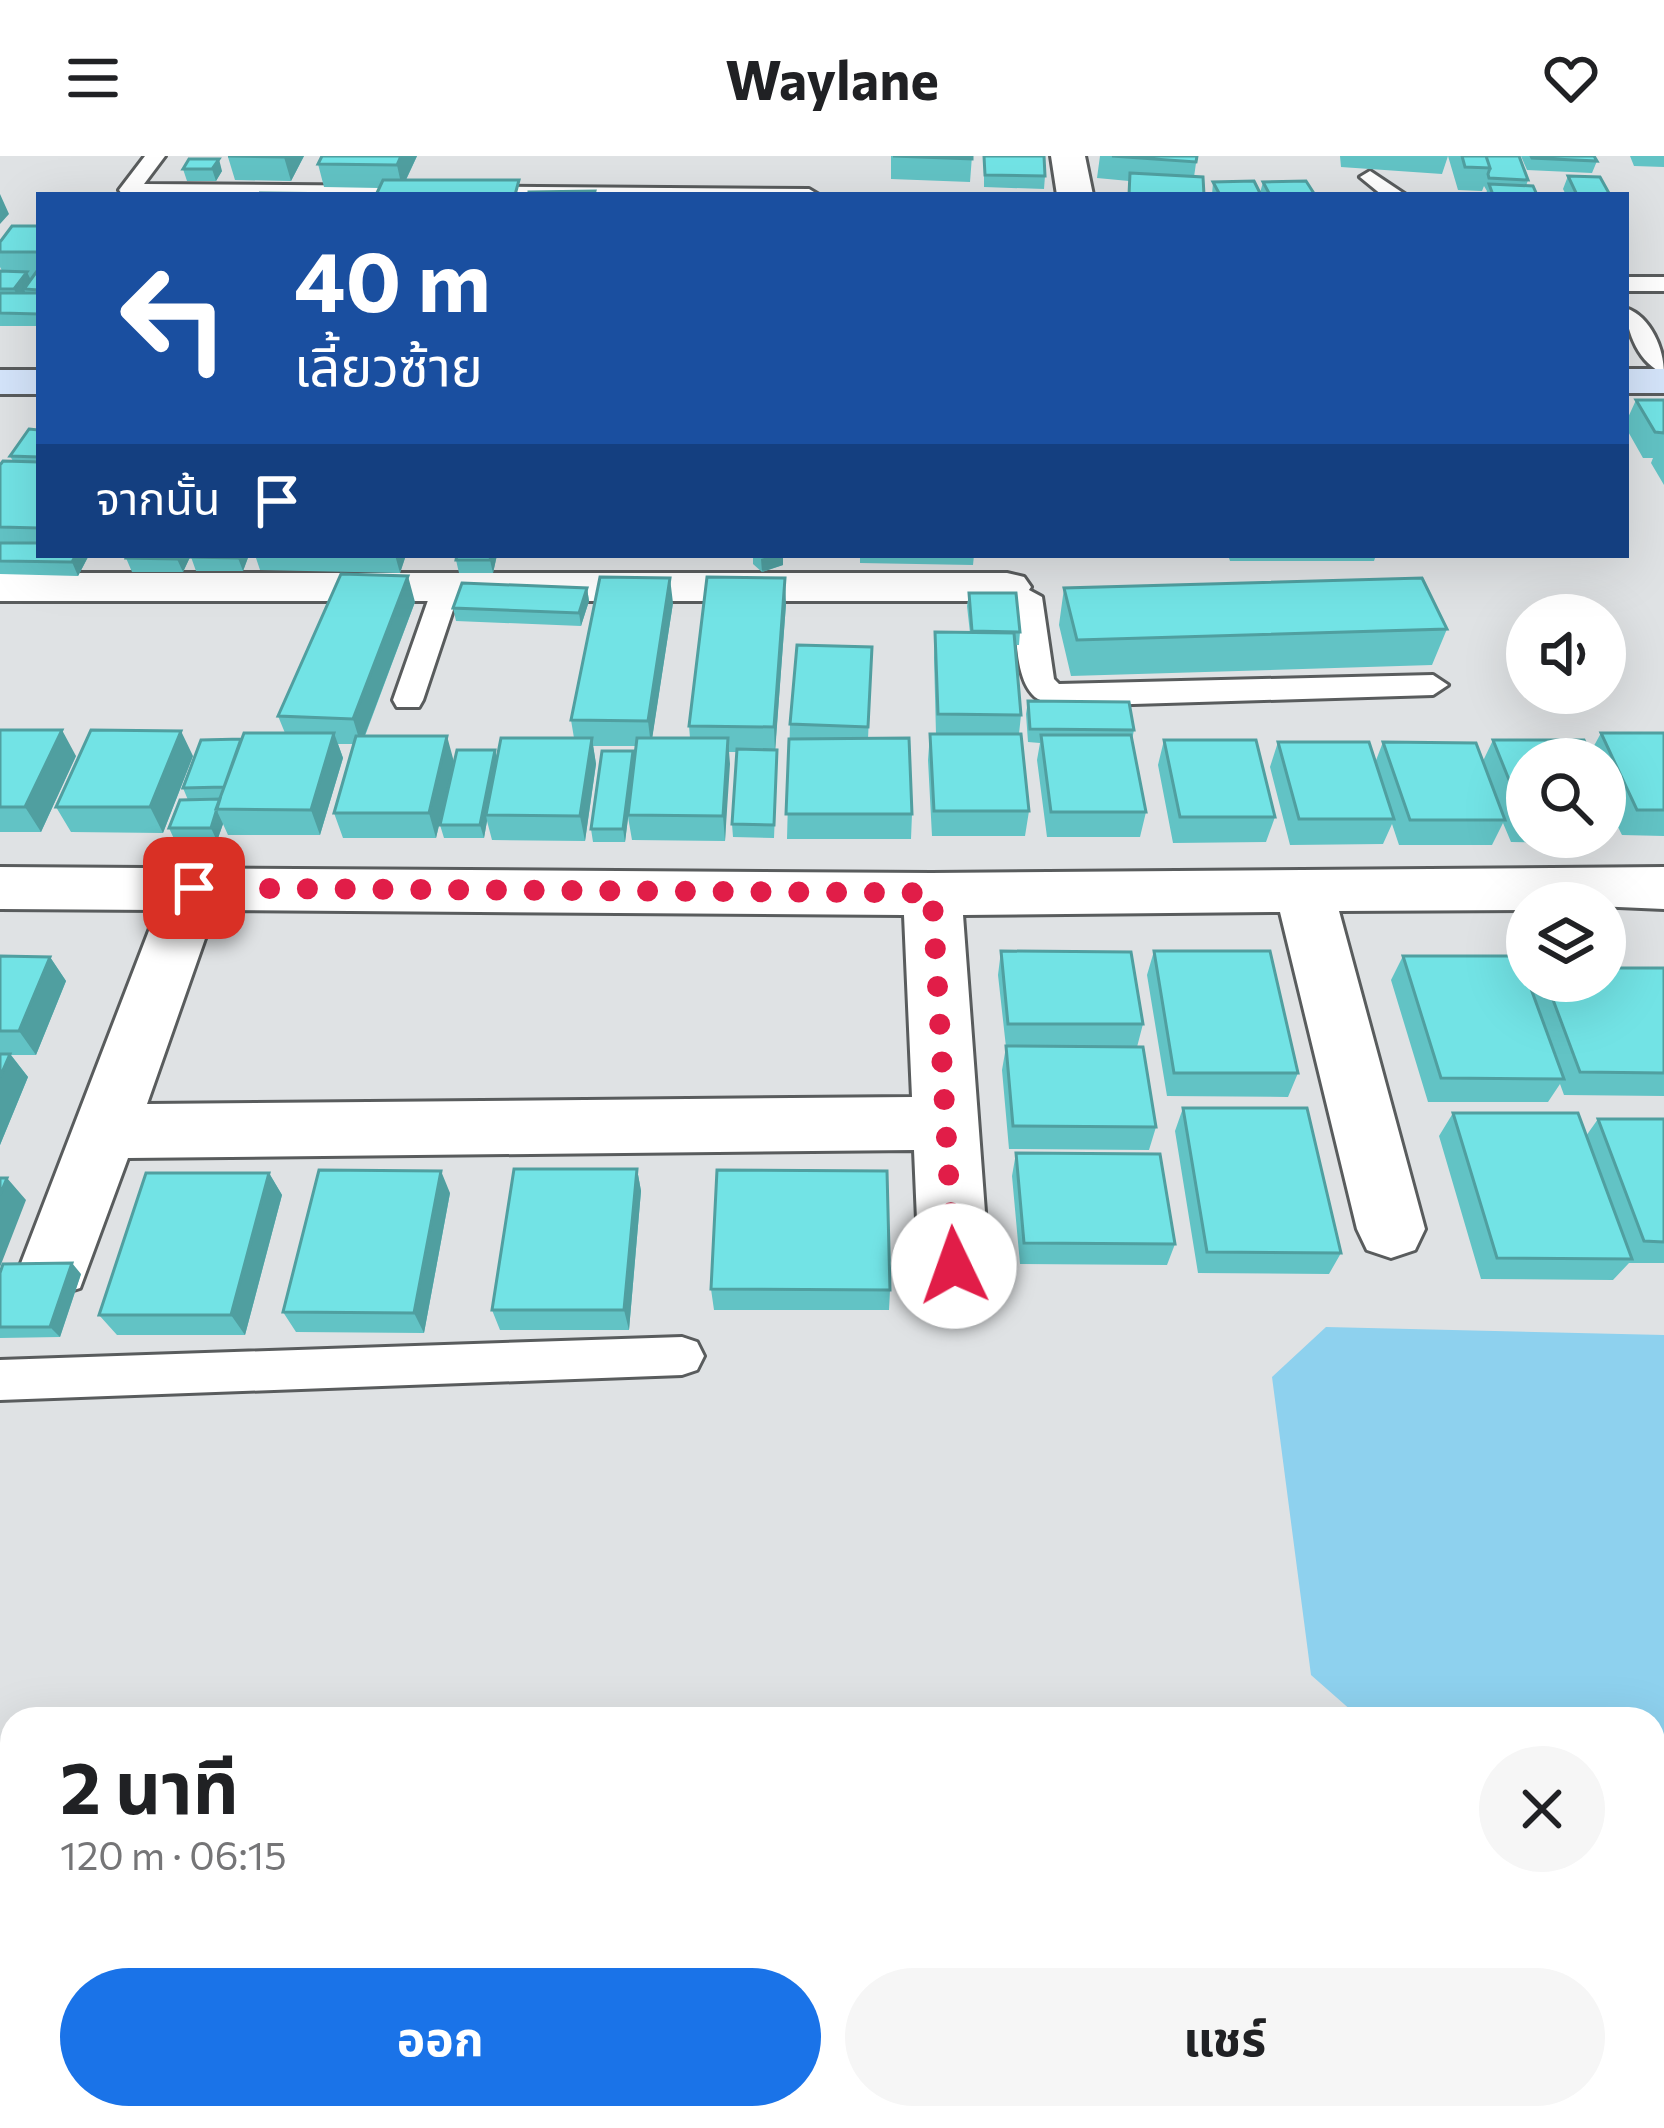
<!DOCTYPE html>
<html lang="th">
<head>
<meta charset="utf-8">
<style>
	:root { --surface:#fff; --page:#f6f6f6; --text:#202124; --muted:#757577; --accent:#1a73e8 }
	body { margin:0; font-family:Commissioner,"Noto Sans Thai",sans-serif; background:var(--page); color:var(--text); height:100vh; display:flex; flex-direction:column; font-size:45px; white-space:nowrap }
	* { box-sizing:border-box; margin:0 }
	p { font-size:39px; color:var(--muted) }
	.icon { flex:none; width:66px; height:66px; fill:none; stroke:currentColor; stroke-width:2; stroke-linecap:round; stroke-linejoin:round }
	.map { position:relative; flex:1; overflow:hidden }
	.drawer { position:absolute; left:0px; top:1551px; width:1665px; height:423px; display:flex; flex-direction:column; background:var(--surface); border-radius:36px 36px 0 0; box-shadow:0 12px 48px #0002 }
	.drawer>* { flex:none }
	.top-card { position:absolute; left:36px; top:36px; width:1593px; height:366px; border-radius:0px; box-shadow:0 12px 48px #0002; background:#1a4fa0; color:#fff; overflow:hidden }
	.tools { position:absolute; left:1506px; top:438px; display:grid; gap:24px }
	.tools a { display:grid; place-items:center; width:120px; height:120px; border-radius:50%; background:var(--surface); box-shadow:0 12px 48px #0002; font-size:60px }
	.pin { position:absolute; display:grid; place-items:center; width:102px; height:102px; color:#fff; margin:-51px; border-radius:24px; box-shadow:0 6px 18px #0006 }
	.me { position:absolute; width:132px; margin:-66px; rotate:357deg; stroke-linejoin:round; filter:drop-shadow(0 0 9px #0008) }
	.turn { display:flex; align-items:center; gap:42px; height:252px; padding:0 60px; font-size:54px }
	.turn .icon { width:156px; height:156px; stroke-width:2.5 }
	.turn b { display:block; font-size:84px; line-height:102px }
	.then { display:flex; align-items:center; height:114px; padding:0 60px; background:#0003; gap:24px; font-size:45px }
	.round { display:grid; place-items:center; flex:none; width:126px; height:126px; border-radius:63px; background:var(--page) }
	.summary { display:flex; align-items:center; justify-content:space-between; height:204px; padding:0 60px }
	h1 { font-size:72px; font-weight:700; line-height:90px }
	.action { display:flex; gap:24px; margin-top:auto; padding:24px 60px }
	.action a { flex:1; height:138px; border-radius:72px; background:var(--accent); color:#fff; font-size:48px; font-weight:700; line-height:138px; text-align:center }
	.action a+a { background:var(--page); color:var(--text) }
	header { display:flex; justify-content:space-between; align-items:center; height:156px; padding:0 60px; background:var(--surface); font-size:54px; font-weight:700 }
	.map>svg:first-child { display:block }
</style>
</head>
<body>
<header><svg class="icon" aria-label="menu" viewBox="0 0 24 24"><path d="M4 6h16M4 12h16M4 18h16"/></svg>Waylane<svg class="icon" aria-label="heart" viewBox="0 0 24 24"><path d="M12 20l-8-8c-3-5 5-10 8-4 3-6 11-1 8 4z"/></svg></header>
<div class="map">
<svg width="1664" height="1972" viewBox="0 0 1664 1972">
	<rect width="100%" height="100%" fill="#dfe2e4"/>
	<path fill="#8ed1ee" d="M1326,1171L1664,1179V1582L1653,1581V1563H1361L1311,1519L1272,1221Z
		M1653,1646H1664V1972H1502L1499,1962H1653Z"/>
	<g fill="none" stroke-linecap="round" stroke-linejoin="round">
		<defs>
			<path id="lane" d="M145,0H165L144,28L809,33L819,39L122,38L119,34Z
				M1370,15L1406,39H1382L1360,21Z
				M1626,121H1664V135H1626Z
				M1626,152C1651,161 1664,193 1664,217C1640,209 1626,176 1626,152Z
				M447,421L461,430L423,544L419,551H397L393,544L433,430Z
				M1007,422L1042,441L1054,523L1059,528L1433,519L1448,529L1433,539L1068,550C1059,548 1045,547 1038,543C1013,527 1017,471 1014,445L993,431Z
				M682,1181L697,1186L704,1200L697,1214L682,1219L0,1244V1204Z"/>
			<path id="street" d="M1051,0H1085L1093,39H1057Z
				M0,417H1007L1024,421L1031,431L1024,441L1007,445H0Z
				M0,711L932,717L1664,711V753L1527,747V754L1339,755L1425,1073L1415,1094L1391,1102L1367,1094L1357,1073L1280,756L963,759L989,1110L979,1132L954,1140L929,1132L919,1110L914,994L128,1002L80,1132L55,1140L30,1132L20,1110L157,754L0,753ZM215,754L904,759L912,941L147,948Z"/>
			<path id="secondary" d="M1626,213H1664V237H1626Z
				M0,214H39V238H0Z"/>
		</defs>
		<use href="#lane" stroke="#595c5d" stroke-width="6"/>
		<use href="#street" stroke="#595c5d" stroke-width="6"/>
		<use href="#secondary" stroke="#595c5d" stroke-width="6"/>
		<use href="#lane" fill="#fff" fill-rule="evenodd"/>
		<use href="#street" fill="#fff" fill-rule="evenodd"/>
		<use href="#secondary" fill="#d4e4fa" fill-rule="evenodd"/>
	</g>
	<path fill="#62c3c5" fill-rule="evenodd" d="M304,0L291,25L235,24L228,1Z
		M417,0L406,24L379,32L324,31L318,8Z
		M891,0H972L970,26L891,23Z
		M984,0L1045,20L1044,33L984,31Z
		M1100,0H1197L1194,21L1204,39H1128L1129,25L1097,22Z
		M1340,0H1448L1442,18L1341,11Z
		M1448,0H1519L1528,24L1526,30L1537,39H1485L1487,35L1484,30L1482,35L1458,34Z
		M1521,0H1594L1597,5L1592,17L1527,14Z
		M1630,0H1664V11L1634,10Z
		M189,3L222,15L216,25H187L183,13Z
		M1568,20L1610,39H1566L1563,33Z
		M1213,26L1260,37L1263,26L1315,39H1212Z
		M39,68V170H0V115H2L0,111V86Z
		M1636,244H1664V329L1651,307L1653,302H1643L1626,272V266Z
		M39,274V399H87L88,401L78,420L0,418V309L13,305L10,300Z
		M191,399L183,416H132L126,402Z
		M249,399L243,415H196L191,401Z
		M255,399H406L400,417L260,414Z
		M497,399L493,417H459L456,404Z
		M753,399H783V409L762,416L753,408Z
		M860,399H974L973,409L860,407Z
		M1228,399H1376L1374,405H1230Z
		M587,432L589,445L581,470L456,465L453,452Z
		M1064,432L1447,473L1432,509L1071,520L1059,469Z
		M969,437L1020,476L1019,489H1015L1021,559L1019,578L1029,655L1025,680H932L928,604L930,578H936L934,502L935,476L970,477L967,450Z
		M415,446L365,580L454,606L436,682H343L334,657L354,588H338L343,602L320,679H228L223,668L217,685H175L169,672L188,644L183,632L241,583L285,577L278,560Z
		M673,447L652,582H690L689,570L786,448L775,594H777V607L774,682L733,681L732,668L737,596H729L725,685L632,684L628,661L625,686H593L591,673L633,595L634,606L636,590H593L596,608L585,685L492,684L487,665L484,682H444L440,669L495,594L497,602L574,582L571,564Z
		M872,491L868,583L912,658L911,683H787L790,568Z
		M1028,545L1134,574L1132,584L1146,656L1140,681H1047L1037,604L1040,587L1028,586L1026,558Z
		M0,574L76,600L41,676H0Z
		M1601,577H1664V680L1622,679L1616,667L1604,687L1511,686L1503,667L1492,689H1399L1392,668L1383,688L1290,689L1270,611L1278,586L1375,607L1383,586L1483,605L1493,584L1590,597ZM1527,603H1605V681H1527Z
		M1164,584L1275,661L1266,686L1173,687L1158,609Z
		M193,600L163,677L71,676L56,651Z
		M1001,795L1143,868L1137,891L1156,971L1149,994L1009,993L1002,914L1006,891L998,819Z
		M1154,795L1298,917L1288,941L1167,940L1147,819Z
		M0,800L50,801L66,825L36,899H11L28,921L0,989Z
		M1403,800L1530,829L1532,825H1605L1664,812V940L1564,939L1560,928L1548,946H1428L1391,824Z
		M1183,952L1341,1097L1329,1118L1198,1117L1175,975Z
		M1453,957L1586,980L1598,963H1664V1107H1629L1613,1124L1481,1123L1439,980Z
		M1016,997L1175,1088L1167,1109L1020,1108L1012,1020Z
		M637,1013L641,1035L629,1174H500L492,1154Z
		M269,1017L282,1039L245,1179H117L99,1159Z
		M450,1037L424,1177L296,1176L283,1156Z
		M0,1117L81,1118L60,1181L0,1182Z
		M711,1133L890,1134L889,1154H714Z"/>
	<path fill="#509fa0" d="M285,0H304L291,25L284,1Z
		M401,0H417L402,32L397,9Z
		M219,3L222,15L216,25L212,13Z
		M0,38L9,58L0,68Z
		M27,116L33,128L24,133L26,138L20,146L14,133Z
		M76,399H87L88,401L78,420L72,406Z
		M179,399H191L183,416L177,403Z
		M239,399H249L243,415L238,402Z
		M395,399H406L400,417Z
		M491,399H497L493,417L490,404Z
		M773,399H783V409L762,416L761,403Z
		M408,420L415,446L361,589L353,563Z
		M670,422L673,447L651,590L648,565Z
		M785,422L786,448L775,597L774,571Z
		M587,432L589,445L581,470L579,457Z
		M62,574L76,600L41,676L25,651Z
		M181,575L193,600L163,677L150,651Z
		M334,577L343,602L320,679L311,654Z
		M447,580L454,606L436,682L429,657Z
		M592,582L596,608L585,685L580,660Z
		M728,582L730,608L725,685L723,660Z
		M495,594L498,607L486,659L487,665L484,682L480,669Z
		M633,595L635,608L625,686L623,673Z
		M217,655L223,668L217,685L211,672Z
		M50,801L66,825L36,899L19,875Z
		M10,898L28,921L0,989V921Z
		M637,1013L641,1035L629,1174L624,1154Z
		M441,1015L450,1037L424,1177L414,1157Z
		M269,1017L282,1039L245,1179L231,1159Z
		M7,1022L26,1044L0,1111V1039Z
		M72,1107L81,1118L60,1181L50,1171Z"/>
	<path fill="#72e3e5" stroke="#509fa0" stroke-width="3" d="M228,0H285L284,1Z
		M322,0H401L397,9L318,8Z
		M893,0H972V3Z
		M984,0H1044L1045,20L985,19Z
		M1112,0H1197L1196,6Z
		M1462,0H1486L1490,12L1465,11Z
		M1486,0H1519L1528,24L1489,22L1488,18L1490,12Z
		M1531,0H1594L1597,5L1532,2Z
		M189,3H219L212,13H183Z
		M1130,17L1203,21L1204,39H1129Z
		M1568,20L1600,21L1610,39H1577Z
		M383,24H519L515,39H376Z
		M1254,25L1261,39H1220L1213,26Z
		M1306,25L1315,39H1270L1263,26Z
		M1489,28L1533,30L1537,39H1493Z
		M595,35L594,39H529V36Z
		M260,37L359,38L259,39Z
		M881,38L969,39H881Z
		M12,70H39V96H0V86Z
		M0,115L27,116L14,133H0Z
		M37,115H39V134L24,133Z
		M0,137H39V158L0,157Z
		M1636,244H1664V277L1655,276Z
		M29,273L39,274V301L10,300Z
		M3,305L39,306V372L0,371V309Z
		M0,387H39V399H76L72,406L0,405Z
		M127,399H179L177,403L126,402Z
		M192,399H239L238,402L191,401Z
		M457,399H491L490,404H456Z
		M341,418L408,420L353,563L278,560Z
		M600,421L670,422L648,565L571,564Z
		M707,421L785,422L774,571L689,570Z
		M1422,422L1447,473L1077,484L1064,432Z
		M462,427L587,432L579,457L453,452Z
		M969,437H1016L1020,476L972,475Z
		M935,476L1014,477L1021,559L938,558Z
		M797,489L872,491L868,571L790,568Z
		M1028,545L1129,546L1134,574L1030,573Z
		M0,574H62L25,651H0Z
		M91,574L181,575L150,651H56Z
		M244,577H334L311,654L216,653Z
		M1601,577H1664V654H1637Z
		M930,578H1021L1029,655H934Z
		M1041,579H1131L1146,656H1051Z
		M356,580H447L429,657H334Z
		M501,582H592L580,660L486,659Z
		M637,582H728L723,660L628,659Z
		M909,582L912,658H786L789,583Z
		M241,583L224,631L183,632L201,584Z
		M1164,584H1256L1275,661H1180Z
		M1493,584H1584L1592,603H1527V661H1524Z
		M1278,586H1369L1394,663H1299Z
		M1383,586L1476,587L1505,664H1410Z
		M737,593L777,594L774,669L732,668Z
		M457,594H495L480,669H440Z
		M602,595H633L623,673H591Z
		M1605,631L1619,662H1605Z
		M220,643L211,672H169L180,644Z
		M1001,795L1131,796L1143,868H1008Z
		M1154,795H1270L1298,917H1174Z
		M0,800L50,801L19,875H0Z
		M1403,800H1519L1564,923L1441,922Z
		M1605,812H1664V917L1580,916L1546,825H1605Z
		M1006,890L1143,891L1156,971L1013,970Z
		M0,898H10L0,921Z
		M1183,952H1307L1341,1097L1207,1096Z
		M1453,957H1578L1632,1103L1497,1102Z
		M1598,963H1664V1086L1644,1085Z
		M1016,997L1160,998L1175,1088L1024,1087Z
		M514,1013H637L624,1154H492Z
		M319,1014L441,1015L414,1157L283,1156Z
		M717,1014L887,1015L890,1134L711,1133Z
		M146,1017H269L231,1159H99Z
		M0,1022H7L0,1039Z
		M72,1107L50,1171H0V1117L3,1108Z
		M0,1625H12V1943H0Z"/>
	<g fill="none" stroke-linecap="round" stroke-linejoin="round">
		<path stroke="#e11d48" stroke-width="21" stroke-dasharray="0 37.8" d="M194,732L932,737L954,1110"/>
	</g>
</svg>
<div class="tools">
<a><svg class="icon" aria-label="sound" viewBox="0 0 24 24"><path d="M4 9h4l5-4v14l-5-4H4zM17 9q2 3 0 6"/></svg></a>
<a><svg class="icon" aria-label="search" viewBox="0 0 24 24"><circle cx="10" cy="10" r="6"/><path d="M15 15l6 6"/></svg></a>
<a><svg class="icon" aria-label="layers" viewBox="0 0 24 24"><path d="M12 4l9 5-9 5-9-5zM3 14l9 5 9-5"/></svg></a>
</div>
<div class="pin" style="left:194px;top:732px;background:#d93025"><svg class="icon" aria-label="arrive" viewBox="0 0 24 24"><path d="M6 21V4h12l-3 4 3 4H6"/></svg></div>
<svg class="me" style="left:954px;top:1110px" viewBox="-20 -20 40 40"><circle r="19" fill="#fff"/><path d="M0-13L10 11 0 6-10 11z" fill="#e11d48"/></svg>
<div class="top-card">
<div class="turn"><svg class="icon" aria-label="left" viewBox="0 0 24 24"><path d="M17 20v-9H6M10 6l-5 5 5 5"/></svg><div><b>40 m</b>เลี้ยวซ้าย</div></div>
<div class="then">จากนั้น<svg class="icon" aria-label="arrive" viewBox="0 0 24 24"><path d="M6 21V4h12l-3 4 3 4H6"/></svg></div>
</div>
<section class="drawer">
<div class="summary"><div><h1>2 นาที</h1><p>120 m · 06:15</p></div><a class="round"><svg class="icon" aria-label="close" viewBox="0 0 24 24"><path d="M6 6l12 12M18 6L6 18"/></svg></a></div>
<div class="action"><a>ออก</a><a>แชร์</a></div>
</section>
</div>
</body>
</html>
